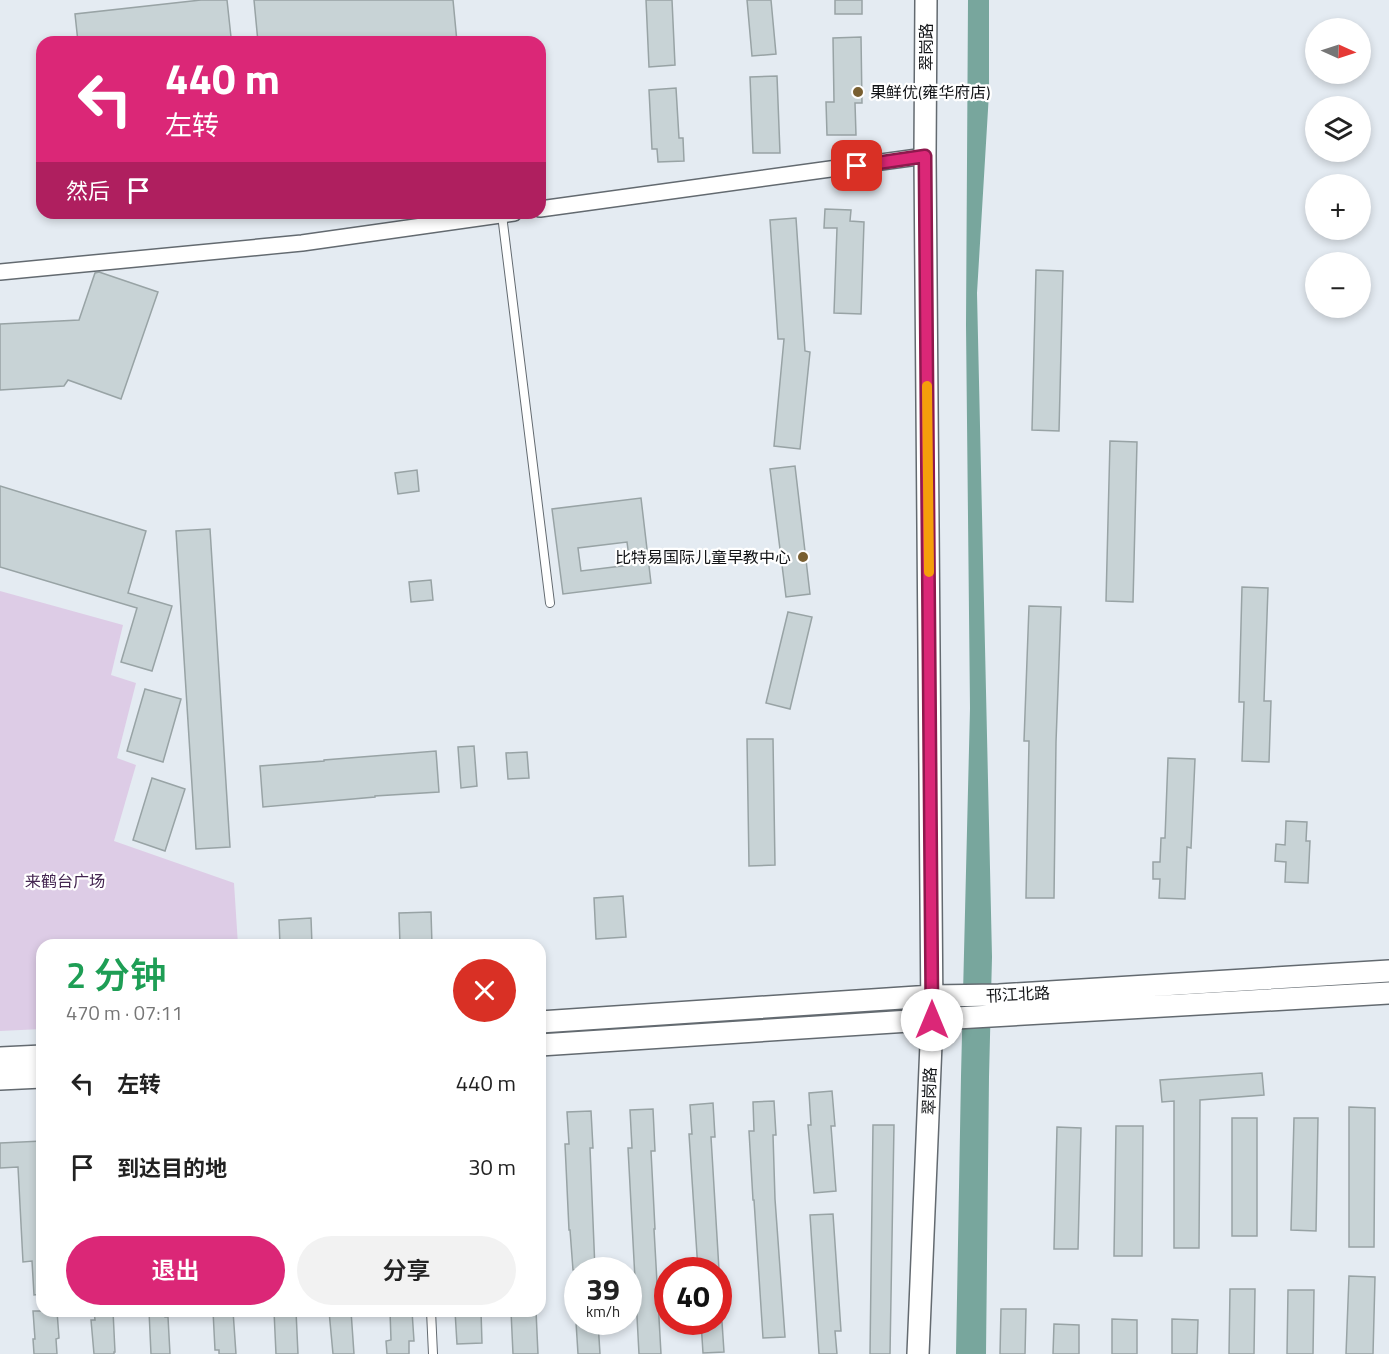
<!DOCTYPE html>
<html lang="zh">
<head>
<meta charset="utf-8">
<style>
	:root { --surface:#fff; --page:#f2f2f2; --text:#222; --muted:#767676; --accent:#db2777 }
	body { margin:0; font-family:"Titillium Web","Noto Sans SC",sans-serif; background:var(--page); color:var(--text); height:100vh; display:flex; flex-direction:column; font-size:22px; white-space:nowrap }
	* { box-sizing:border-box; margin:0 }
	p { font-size:20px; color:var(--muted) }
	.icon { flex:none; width:33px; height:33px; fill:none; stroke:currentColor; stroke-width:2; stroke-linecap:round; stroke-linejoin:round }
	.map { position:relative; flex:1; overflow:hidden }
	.drawer { position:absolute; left:36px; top:939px; width:510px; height:378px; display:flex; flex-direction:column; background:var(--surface); border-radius:18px; box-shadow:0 3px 9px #0003 }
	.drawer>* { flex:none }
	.top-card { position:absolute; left:36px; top:36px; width:510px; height:183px; border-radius:18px; box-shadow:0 3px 9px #0003; background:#db2777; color:#fff; overflow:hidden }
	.needle { width:39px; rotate:93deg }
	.controls { position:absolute; left:1305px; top:18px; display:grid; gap:12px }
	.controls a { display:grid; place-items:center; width:66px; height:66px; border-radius:50%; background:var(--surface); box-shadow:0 3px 9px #0003; font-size:30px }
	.speed { position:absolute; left:564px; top:1257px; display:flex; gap:12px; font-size:30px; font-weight:700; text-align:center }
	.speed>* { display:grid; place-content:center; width:78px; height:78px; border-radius:50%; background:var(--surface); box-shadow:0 3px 9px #0003; line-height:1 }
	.speed small { font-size:15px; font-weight:400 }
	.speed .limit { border:9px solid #d22; background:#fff; color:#111 }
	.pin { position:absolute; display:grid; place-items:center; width:51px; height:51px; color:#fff; margin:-26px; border-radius:12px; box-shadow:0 3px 9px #0006 }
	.me { position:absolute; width:66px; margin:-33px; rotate:0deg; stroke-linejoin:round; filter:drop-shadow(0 0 4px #0008) }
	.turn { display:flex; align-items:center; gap:21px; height:126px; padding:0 30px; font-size:27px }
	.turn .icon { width:78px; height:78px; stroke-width:2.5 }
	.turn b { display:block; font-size:42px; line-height:51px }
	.then { display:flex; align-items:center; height:57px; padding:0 30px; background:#0003; gap:12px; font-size:22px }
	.round { display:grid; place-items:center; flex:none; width:63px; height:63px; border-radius:32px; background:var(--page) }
	.overview { display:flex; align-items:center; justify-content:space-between; height:102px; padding:0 30px }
	h1 { font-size:36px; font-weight:600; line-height:45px; color:#1e9e55 }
	.action { display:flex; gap:12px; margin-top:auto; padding:12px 30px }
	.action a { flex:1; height:69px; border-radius:36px; background:var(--accent); color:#fff; font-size:24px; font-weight:600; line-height:69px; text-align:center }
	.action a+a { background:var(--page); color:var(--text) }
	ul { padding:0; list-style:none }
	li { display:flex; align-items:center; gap:18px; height:84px; padding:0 30px }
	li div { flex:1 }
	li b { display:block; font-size:22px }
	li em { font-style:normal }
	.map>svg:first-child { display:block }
</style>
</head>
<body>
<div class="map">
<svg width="1389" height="1354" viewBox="0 0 1389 1354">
	<rect width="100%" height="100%" fill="#e4ebf2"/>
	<path fill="#ddcce6" d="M0,591L123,625L111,675L136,683L117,758L136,765L114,841L234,883L238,945H42V1029L0,1031Z"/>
	<path fill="#78a69d" d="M968,0H989V93L977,293L992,957L989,1077L986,1354H956L961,1076L970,708L966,325Z"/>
	<path fill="#c8d3d6" stroke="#98a3a5" stroke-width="1.5" fill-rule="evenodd" d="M201,0H227L231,37L199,42H78L75,14Z
		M254,0H453L457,42H258Z
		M646,0H672L675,65L649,67Z
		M747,0H771L776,54L752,56Z
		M835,0H862V14H835Z
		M861,37L862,103H855L856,135H827L826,102H834L833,38Z
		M777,76L780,153H753L750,77Z
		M676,88L679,138H683L684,161L658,162L657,149H652L649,90Z
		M825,209L851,210L850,221L864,222L861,314L834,313L837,228H824Z
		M796,218L805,351L810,352L800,449L774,446L784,339H778L770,220Z
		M1036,270L1063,271L1059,431L1032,430Z
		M99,272L158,292L121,399L68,380L64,386L0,390V324L79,320L95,273Z
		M1110,441L1137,442L1133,602L1106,601Z
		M795,466L810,594L786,597L770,469Z
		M417,470L419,491L398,494L395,473Z
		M0,486L146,531L128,593L172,606L152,671L121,662L137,608L0,567Z
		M641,498L651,583L563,594L552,509ZM627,542L630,565L581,571L578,548Z
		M210,529L230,847L196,849L176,531Z
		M431,580L433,600L411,602L409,582Z
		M1242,587L1268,588L1264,701H1271L1269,762L1242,761L1244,702H1239Z
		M1029,606L1061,607L1056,742L1054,898H1026L1029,741H1024Z
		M788,612L812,617L790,709L766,703Z
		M145,689L181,699L163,762L127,751Z
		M747,739H773L775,865L749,866Z
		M474,746L477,786L461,788L458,747Z
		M436,751L439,792L375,796V797L263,807L260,766L324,761V760Z
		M527,752L529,778L508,779L506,753Z
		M1168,758L1195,759L1191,848L1187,847L1185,899L1159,898L1160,879H1153V862H1160L1161,838H1165Z
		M152,778L185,789L165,851L133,840Z
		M1286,821L1307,822L1306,841H1310L1308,883L1285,882L1286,862L1275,861L1276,844L1285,845Z
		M623,896L626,937L596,939L594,898Z
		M431,912L432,945H400L399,913Z
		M311,918L312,945H280L279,920Z
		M1262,1073L1264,1095L1200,1100L1199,1248H1174V1101L1162,1102L1160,1080Z
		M832,1091L835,1126H831L836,1191L814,1193L808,1125H811L809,1093Z
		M774,1101L776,1135H773L775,1199L785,1337L763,1338L754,1200H753L749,1131H754L753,1102Z
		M713,1103L715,1137H711L719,1270H698L689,1134H692L690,1105Z
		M1349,1107L1375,1108L1374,1247H1349Z
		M653,1109L655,1151H651L655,1229H654L661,1354H639L628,1148H632L630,1110Z
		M591,1111L593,1148H590L595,1270H573L570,1230H569L565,1144H569L567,1112Z
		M1232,1118H1257V1236H1232Z
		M1294,1118H1318L1316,1231L1291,1230Z
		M873,1125H894L890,1354H870Z
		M1116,1126H1143L1142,1256H1114Z
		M1057,1127L1081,1128L1078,1249H1054Z
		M42,1141V1294L34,1295L32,1261L23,1262L18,1167L0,1168V1143Z
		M833,1214L841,1331H835L837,1354H819L810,1215Z
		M1349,1276L1375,1277L1373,1354H1346Z
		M1230,1289H1255L1254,1354H1229Z
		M1288,1290H1314L1313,1354H1287Z
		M1001,1309H1026L1025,1354H1000Z
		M33,1311H57L59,1338L56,1339L57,1354H34L33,1339H35Z
		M94,1311H113L115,1352H114V1354H94L91,1320H95Z
		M149,1311H164L165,1317H168L170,1354H151Z
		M213,1311H233L236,1354H219V1350H215Z
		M274,1311H296L298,1354H276Z
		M329,1311H351L354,1354H333Z
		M390,1311H412L414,1341H409V1354H387L386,1341L391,1340Z
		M455,1311H481L482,1343L457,1344Z
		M511,1311H536L538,1354H513Z
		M1112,1319L1137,1320V1354H1112Z
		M1172,1319L1198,1320L1197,1354H1172Z
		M576,1322H598L600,1354H578Z
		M701,1322H722L724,1352L703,1353Z
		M1054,1324L1079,1325V1354H1053Z"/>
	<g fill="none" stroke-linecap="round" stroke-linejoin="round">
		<defs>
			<path id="lane" d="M502,215L550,603
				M431,1311L433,1354"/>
			<path id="street" d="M540,209L925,156
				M0,272L302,243L514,213"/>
			<path id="secondary" d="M540,1022L932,996L999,995L1389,971
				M540,1045L956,1018L1389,993
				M0,1058L42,1056
				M0,1079L42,1077
				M918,1354L932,1020L925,156L926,0"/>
		</defs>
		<use href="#lane" stroke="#636a70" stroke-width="10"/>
		<use href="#street" stroke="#636a70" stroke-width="18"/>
		<use href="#secondary" stroke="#636a70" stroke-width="24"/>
		<use href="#lane" stroke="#fff" stroke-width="8"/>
		<use href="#street" stroke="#fff" stroke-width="15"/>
		<use href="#secondary" stroke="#fff" stroke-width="21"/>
	</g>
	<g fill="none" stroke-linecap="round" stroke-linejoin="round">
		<defs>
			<path id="route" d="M857,166L925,156L932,1020"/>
		</defs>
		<use href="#route" stroke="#8e194d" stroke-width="15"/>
		<use href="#route" stroke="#db2777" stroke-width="10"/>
		<path stroke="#f59e0b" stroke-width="10" d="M927,386L929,572"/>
	</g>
	<g fill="#795f31" stroke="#fff" stroke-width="2">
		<circle cx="858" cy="92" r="6"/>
		<circle cx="803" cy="557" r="6"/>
	</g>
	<g text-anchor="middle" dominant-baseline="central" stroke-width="4.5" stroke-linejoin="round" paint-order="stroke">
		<g font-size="16" fill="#111316" stroke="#fff">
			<text transform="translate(926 47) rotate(-90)">翠岗路</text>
			<text transform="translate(1018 994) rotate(-3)">邗江北路</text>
			<text transform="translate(929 1091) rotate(-88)">翠岗路</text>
		</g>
		<g font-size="16" fill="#111316" stroke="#fff" text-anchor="start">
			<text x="870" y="92">果鲜优(雍华府店)</text>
			<text x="791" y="557" text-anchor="end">比特易国际儿童早教中心</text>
		</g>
		<g font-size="16" fill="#442651" stroke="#fff">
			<text x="65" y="881">来鹤台广场</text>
		</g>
	</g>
</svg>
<div class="controls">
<a><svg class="needle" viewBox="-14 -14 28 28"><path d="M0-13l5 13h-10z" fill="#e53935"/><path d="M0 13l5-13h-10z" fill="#767676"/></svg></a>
<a><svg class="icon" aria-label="layers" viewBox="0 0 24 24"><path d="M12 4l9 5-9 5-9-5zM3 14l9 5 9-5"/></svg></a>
<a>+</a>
<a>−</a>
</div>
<div class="speed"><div>39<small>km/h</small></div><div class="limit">40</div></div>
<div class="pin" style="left:857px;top:166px;background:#d93025"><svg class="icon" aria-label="arrive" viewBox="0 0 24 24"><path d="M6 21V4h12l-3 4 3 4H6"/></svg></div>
<svg class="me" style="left:932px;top:1020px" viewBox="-20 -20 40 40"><circle r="19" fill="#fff"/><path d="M0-13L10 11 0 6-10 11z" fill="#db2777"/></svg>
<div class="top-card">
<div class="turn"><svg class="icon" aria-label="left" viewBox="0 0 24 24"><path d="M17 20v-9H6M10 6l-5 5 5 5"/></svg><div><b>440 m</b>左转</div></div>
<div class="then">然后<svg class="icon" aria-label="arrive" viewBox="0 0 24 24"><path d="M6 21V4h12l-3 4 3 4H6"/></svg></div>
</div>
<section class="drawer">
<div class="overview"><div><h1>2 分钟</h1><p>470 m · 07:11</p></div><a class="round" style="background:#d93025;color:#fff"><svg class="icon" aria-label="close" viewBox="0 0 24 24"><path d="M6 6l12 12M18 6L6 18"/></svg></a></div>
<ul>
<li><svg class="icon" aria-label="left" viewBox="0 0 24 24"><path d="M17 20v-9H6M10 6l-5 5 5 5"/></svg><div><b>左转</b></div><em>440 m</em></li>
<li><svg class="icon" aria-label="arrive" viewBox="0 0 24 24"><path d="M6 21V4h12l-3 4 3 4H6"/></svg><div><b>到达目的地</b></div><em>30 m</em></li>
</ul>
<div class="action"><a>退出</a><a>分享</a></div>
</section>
</div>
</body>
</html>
